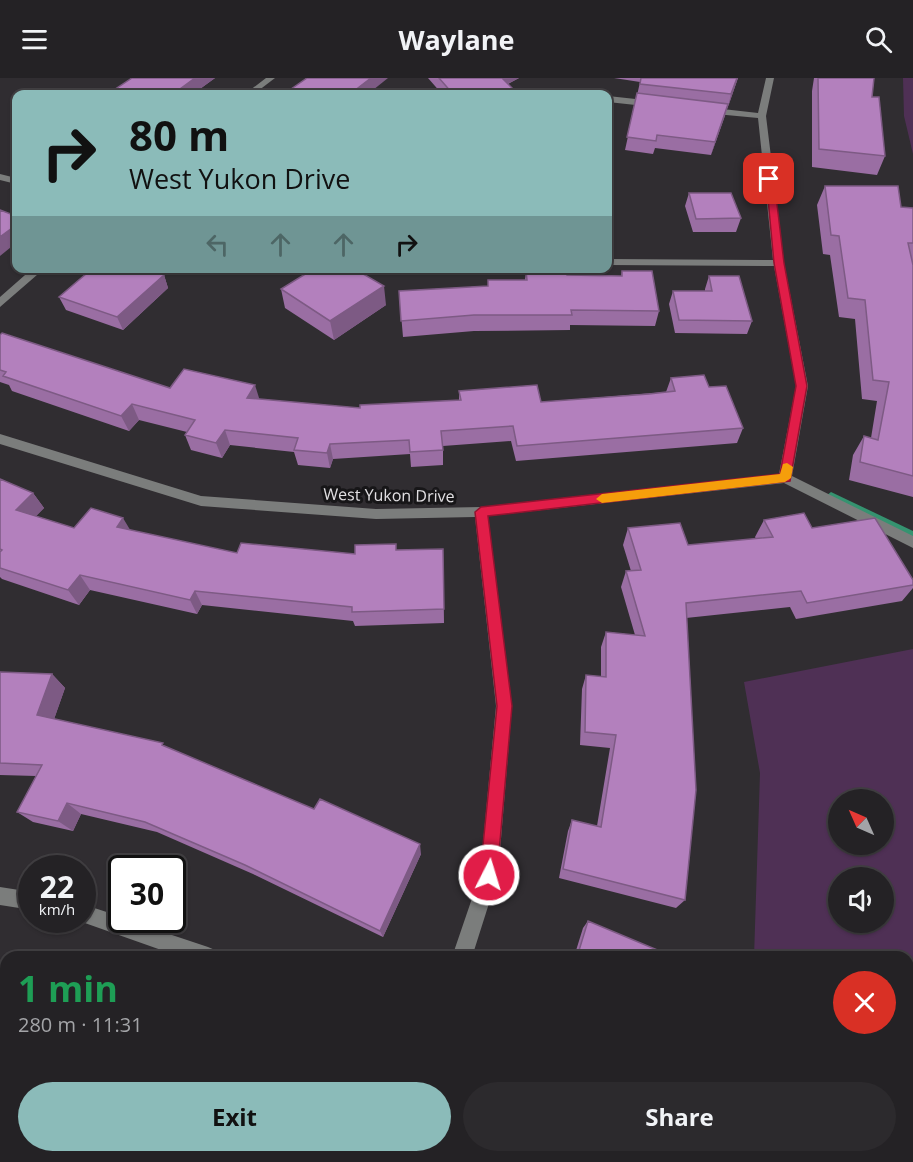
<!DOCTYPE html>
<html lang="en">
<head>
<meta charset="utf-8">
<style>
	:root { --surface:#242225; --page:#2c2a2d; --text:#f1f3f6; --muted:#a3a4a7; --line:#413f42; --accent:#8bbbb9 }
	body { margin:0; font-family:"Open Sans",sans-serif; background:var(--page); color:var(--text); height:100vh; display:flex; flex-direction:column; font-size:22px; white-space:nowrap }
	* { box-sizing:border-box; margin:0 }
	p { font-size:20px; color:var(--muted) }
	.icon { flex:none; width:33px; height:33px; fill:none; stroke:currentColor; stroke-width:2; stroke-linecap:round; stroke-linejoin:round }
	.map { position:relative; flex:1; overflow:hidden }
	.drawer { position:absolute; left:0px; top:873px; width:914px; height:212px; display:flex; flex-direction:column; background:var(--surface); border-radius:18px 18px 0 0; box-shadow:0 2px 4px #0004,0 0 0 2px var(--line) }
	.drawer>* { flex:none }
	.guide { position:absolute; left:12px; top:12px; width:600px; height:183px; border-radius:12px; box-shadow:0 2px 4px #0004,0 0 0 2px var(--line); background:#8bbbb9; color:#111; overflow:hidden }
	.needle { width:39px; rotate:315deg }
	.fabs { position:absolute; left:828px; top:711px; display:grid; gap:12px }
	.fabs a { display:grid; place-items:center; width:66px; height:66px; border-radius:50%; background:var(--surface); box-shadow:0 2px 4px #0004,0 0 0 2px var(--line); font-size:30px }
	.speed { position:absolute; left:18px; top:777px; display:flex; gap:12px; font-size:30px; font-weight:700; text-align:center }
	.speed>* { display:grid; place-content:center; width:78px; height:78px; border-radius:50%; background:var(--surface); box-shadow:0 2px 4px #0004,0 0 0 2px var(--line); line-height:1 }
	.speed small { font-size:15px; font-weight:400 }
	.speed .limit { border:3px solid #111; border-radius:9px; background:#fff; color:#111 }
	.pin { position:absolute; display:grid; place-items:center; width:51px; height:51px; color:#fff; margin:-26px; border-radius:12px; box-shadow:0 3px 9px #0006 }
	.me { position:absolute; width:66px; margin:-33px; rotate:5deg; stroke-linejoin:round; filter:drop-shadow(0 0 4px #0008) }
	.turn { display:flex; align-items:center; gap:21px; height:126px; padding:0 18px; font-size:27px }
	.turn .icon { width:78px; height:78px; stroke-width:2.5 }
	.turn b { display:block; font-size:42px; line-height:51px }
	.lanes { display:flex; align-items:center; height:57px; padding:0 18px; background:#0003; justify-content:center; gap:30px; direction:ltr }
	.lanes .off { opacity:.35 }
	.round { display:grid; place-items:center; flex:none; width:63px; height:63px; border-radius:32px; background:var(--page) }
	.overview { display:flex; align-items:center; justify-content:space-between; height:102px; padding:0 18px }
	h1 { font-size:36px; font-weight:700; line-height:45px; color:#1e9e55 }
	.cta { display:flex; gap:12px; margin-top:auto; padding:12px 18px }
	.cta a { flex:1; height:69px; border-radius:36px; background:var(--accent); color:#111; font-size:24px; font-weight:700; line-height:69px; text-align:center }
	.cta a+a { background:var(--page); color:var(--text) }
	header { display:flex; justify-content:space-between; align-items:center; height:78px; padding:0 18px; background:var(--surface); font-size:27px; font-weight:700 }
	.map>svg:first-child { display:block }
</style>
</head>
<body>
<header><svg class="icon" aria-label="menu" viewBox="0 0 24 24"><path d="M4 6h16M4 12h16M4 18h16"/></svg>Waylane<svg class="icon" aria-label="search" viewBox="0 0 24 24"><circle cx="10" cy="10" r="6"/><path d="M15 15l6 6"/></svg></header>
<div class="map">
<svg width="913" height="1084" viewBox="0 0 913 1084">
	<rect width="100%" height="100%" fill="#302d31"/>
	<path fill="#4f3055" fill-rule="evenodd" d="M903,0H913V76L904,38Z
		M913,571V1084H728V1078H908V879H754L760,695L744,604ZM838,722H884V766H838ZM838,800H884V844H838Z"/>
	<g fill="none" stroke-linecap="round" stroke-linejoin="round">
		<path fill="#359370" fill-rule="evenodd" d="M831,414L913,453V461L828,421L826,418Z"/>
		<path fill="#7b7d7c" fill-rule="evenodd" d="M266,0H275L254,16H245Z
			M766,0H774L766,38L784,185L808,308L792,398L913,458V470L784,405L488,438L512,628L498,797L472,879H452L480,797L496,628L475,439L376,441L201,428L0,366V356L201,418L376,431L481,429L779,396L796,308L774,188L608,187V181L773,182L758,40L705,35L701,32L705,29L758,35Z
			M562,13L573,16H558Z
			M608,18L654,23L658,26L654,29L608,24Z
			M0,96L16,100V106L0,102Z
			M33,190H45L0,229V219Z
			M0,809L32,814V832L0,827Z
			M82,826L122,839V842H127L208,869L215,872L218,879H181L82,844L75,842H82Z
			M360,1078H383L380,1084H358Z
			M551,1078H581L583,1084H554Z"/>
	</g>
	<path fill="#9a6ea3" d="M132,0H215L193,16H119L117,10Z
		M428,0H519L508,6L518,16H442Z
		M614,0H738L711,77L655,70L653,76L625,72L640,4Z
		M814,0H874L872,19L885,78L877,97L812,89V13Z
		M825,108L901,129L913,130V419L849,402L853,377L864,358L871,360L877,323L862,321L855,241L839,239L830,177L823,176L817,127Z
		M689,115L741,140L736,154H693L685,128Z
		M93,190H157L154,193L164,197L168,210L123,252L66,232L59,219Z
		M526,193L567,197L621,198L622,193L659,233L655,248L570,247V252L474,253L403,259L399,213L488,208L525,202Z
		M709,198L752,243L747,256L675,255L669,226L673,213H705V211Z
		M281,211L386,227L334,262L285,230Z
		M0,257L170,310L259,321L360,330L459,322V313L541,324L666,314L671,300L709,309L743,350L737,365L516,383L511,363L443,368V387L411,389L410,376L333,381L330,390L298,387L294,374L230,367L222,380L191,372L185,357L187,354L139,342L129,353L12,313L9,307L0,304Z
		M0,401L33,415L44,430L36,438L74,450L130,452L237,475L355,476L396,466V472L443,471L444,545L355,548L353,543L202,527L197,536L90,512L79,527L2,501L0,499Z
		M764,442L812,450L913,502V510L902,523L796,541L790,529L686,540L685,822L676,830L559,800L568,753L572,742L597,748L610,670L580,667L582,611L586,597L601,599V569L606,554L635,557L621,509L626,493H631L623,467L628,450L688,467L756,461L755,459Z
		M0,594L52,596L65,610L54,641L167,669L421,776L383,859L253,796L157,754L81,736L73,753L33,744L17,734L36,698L0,697Z
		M588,843L674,879H574L583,850Z"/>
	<path fill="#7d5a84" d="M195,0H215L193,16H173Z
		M371,0H388L368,16H350Z
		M500,0H519L499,10Z
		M737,0H738L728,29L731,16Z
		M728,26L725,38L711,77L715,64Z
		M16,147V165L0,178V159Z
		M140,190H157L144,202Z
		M164,197L168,210L123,252L117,239Z
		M384,208L386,227L334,262L330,243Z
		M255,307L260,323L247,320Z
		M132,326L139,342L129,353L121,338Z
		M225,352L230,367L222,380L216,365Z
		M330,366L333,381L330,390L327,375Z
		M33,415L44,430L27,447L16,432Z
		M123,440L132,455L117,449Z
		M80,497L90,512L79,527L68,512Z
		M195,513L202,527L197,536L190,522Z
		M52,596L65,610L51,650L37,637Z
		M67,725L81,736L73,753L58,743Z
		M420,766L421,776L383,859L380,853Z
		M200,1078H210L205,1084H195Z"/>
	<path fill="#b380bd" stroke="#7d5a84" stroke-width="1.5" d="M132,0H195L173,16H142L117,10Z
		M307,0H371L350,16H284Z
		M439,0H502L518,16H453Z
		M641,0H737L731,16L640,6Z
		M818,0H874L872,19H879L885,78L819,71Z
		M637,15L728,26L715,64L657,57L656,63L627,59Z
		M825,108H898L901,129L913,130V165H908L913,187V398L860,384L864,358L878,362L889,304L873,302L865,222L848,220L839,158L831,157Z
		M689,115H731L741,140L696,141Z
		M0,132L16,138V147L0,159Z
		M93,190H144L164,197L117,239L59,219Z
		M315,190H353L384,208L330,243L281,211Z
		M526,193H566L567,197L622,198V193H652L659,233L571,232L572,237H474L401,243L399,213L488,208V202H527Z
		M709,198H739L752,243L679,242L673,213H712Z
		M2,255L170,310L184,291L255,307L247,320L360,330V327L461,322L459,313L537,307L541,324L649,316L675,313L671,300L704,297L709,309L726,308L743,350L517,368L513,348L441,353L443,372L410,374L409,362L330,366L327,375L294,372L298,360L225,352L216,365L185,357L195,342L132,326L121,338L3,298L6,294L0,292V257Z
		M0,401L33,415L16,432L74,450L91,430L123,440L117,449L237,475L241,465L355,476V467L396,466V472L443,471L444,531L352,534V529L195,513L190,522L80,497L68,512L0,490V474L2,472L0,471Z
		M804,435L812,450L875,440L913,502V507L807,525L801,513L686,525L696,712L685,822L563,791L572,742L601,749L616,657L585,654L586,597L606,599V554L645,558L626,493L641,492L628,450L680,445L688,467L773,459L764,442Z
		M0,594L52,596L37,637L163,665L162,667L314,731L320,721L420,766L380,853L245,787L145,744L67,725L58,743L17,734L42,687L0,685Z
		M588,843L674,879H577Z
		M67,1078H200L195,1084H71Z"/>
	<path fill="#e11d48" stroke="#92132f" stroke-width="1.5" d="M766,99L774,101L784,185L807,308L790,403L488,438L512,628L497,797L495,803L489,806L483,803L480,797L497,628L475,434L481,429L780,396L796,308L774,185Z"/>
	<path fill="#f59e0b" d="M787,385L793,389L791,400L785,404L602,425L596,421L602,416L780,396L783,386Z"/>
	<g text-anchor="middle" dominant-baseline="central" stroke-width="6" stroke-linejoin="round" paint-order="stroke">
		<g font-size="16" fill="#e2e0e3" stroke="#171618">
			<text transform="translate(389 417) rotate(1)">West Yukon Drive</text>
		</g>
	</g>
</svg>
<div class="fabs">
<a><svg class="needle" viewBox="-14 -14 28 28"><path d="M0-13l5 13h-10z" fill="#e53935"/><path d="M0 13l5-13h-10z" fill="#a3a4a7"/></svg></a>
<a><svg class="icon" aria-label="sound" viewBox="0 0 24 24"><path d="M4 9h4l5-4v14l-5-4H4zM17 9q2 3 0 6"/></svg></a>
</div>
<div class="speed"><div>22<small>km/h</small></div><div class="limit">30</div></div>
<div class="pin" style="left:769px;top:101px;background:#d93025"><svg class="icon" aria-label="arrive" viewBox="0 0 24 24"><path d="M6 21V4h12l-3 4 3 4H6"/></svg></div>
<svg class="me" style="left:489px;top:797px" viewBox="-20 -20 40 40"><circle r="17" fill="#e11d48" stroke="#fff" stroke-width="3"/><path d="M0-11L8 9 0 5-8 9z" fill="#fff"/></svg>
<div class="guide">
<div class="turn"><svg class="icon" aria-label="right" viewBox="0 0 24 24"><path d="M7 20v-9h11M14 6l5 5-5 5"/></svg><div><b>80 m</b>West Yukon Drive</div></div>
<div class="lanes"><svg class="icon off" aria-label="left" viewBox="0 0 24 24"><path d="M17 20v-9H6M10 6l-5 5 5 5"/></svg><svg class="icon off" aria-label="ahead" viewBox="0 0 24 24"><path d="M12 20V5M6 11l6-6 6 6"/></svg><svg class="icon off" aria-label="ahead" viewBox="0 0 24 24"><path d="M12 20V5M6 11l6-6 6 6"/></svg><svg class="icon" aria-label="right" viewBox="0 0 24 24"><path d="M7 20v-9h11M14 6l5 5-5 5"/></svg></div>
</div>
<section class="drawer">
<div class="overview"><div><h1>1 min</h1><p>280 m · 11:31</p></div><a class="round" style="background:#d93025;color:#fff"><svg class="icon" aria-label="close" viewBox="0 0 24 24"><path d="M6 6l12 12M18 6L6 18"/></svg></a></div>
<div class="cta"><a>Exit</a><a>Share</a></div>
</section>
</div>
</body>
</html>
